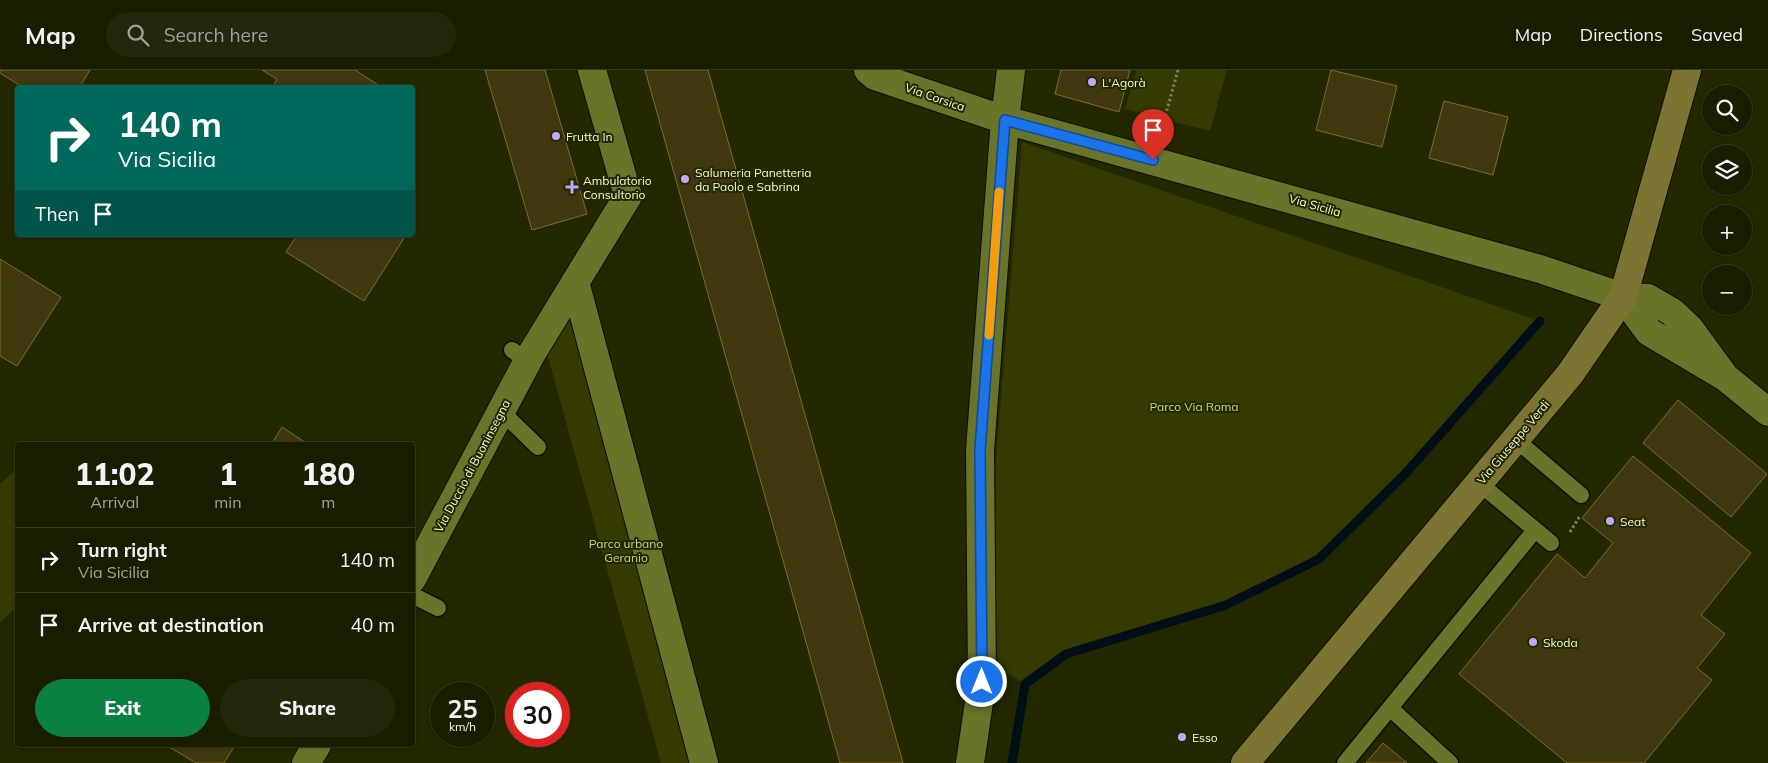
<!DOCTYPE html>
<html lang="en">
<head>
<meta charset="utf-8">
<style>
	:root { --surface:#1a1e01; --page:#23270b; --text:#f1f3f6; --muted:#9fa299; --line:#383c23; --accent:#0b8043 }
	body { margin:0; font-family:Mulish,sans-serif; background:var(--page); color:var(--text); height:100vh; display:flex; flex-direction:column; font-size:19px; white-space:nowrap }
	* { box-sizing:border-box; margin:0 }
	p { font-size:16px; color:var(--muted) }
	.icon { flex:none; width:28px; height:28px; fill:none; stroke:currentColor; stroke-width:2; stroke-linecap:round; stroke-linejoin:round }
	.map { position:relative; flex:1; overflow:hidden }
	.side { position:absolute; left:15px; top:372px; width:400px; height:305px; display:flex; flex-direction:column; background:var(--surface); border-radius:5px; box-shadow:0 1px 4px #0004,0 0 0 1px var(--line) }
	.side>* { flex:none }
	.top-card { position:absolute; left:15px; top:15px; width:400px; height:152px; border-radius:5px; box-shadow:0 1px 4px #0004,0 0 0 1px var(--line); background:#00695c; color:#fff; overflow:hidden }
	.fabs { position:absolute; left:1702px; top:15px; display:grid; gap:10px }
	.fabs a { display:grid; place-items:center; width:50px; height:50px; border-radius:50%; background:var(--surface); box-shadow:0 1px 4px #0004,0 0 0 1px var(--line); font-size:25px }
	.speed { position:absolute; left:430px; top:612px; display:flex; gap:10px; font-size:25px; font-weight:700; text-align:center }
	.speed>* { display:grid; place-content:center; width:65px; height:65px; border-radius:50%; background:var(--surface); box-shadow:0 1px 4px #0004,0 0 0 1px var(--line); line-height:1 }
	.speed small { font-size:12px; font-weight:400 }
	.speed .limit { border:8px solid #d22; background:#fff; color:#111 }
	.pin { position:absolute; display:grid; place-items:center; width:42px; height:42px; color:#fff; margin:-51px -21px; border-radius:50% 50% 50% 0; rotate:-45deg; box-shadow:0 0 5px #0007 }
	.pin .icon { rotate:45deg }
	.me { position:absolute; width:55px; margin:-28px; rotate:0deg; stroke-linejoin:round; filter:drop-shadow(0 0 4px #0008) }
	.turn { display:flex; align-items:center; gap:18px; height:105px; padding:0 20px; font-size:22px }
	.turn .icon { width:65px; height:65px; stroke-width:2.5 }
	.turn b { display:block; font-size:35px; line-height:42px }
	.then { display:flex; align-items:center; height:48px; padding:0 20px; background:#0003; gap:10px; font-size:19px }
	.eta { display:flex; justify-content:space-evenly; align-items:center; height:85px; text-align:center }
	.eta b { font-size:30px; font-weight:800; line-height:35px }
	.cta { display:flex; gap:10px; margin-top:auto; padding:10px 20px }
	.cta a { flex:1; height:58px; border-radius:30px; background:var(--accent); color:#fff; font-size:20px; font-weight:800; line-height:58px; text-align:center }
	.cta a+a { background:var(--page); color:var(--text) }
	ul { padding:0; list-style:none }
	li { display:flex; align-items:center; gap:15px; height:65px; padding:0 20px; border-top:1px solid var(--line) }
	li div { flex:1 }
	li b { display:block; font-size:19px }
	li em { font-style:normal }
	header { display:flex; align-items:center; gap:30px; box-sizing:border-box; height:70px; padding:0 25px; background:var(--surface); border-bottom:1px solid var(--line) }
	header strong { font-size:24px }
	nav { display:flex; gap:28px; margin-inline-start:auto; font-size:18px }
	.search { width:350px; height:45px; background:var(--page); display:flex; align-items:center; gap:12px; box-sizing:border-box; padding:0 18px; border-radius:28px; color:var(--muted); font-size:19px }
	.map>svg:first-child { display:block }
</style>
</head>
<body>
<header>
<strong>Map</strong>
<div class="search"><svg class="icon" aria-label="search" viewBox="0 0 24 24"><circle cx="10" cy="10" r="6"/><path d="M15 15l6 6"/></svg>Search here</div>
<nav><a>Map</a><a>Directions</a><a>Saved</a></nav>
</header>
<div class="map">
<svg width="1768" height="693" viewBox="0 0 1768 693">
	<rect width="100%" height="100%" fill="#232801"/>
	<path fill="#343a00" d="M1136,0H1227L1210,61L1125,39Z
		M1022,72L1540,251L1405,404L1319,489L1226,535L1066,584L1025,614L995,596L996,390Z
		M575,212L710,693H661L542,266Z
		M17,398V537L0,552V414Z"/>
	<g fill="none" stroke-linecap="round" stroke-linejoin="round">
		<path stroke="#000e18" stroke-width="9" d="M1012,693L1025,614L1066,584L1226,535L1319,489L1405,404L1540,251"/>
	</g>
	<path fill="#40370f" stroke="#7f6e20" d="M0,0H90L79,18H24L0,3Z
		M262,0H355L383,18H272L277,9Z
		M485,0H545L587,144L532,160Z
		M645,0H708L903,693H840Z
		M1061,0H1130L1119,42L1055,24Z
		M1331,0L1397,16L1382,77L1316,60Z
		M1444,31L1508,47L1493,105L1429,88Z
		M297,165H406L364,231L286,182Z
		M0,189L61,227L17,296L0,286Z
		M1678,330L1767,404L1731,447L1643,373Z
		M282,357L309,375H271Z
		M1633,386L1751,483L1701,545L1725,564L1697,598L1712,610L1644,693H1567L1459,604L1557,484L1585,508L1613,473L1582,448Z
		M1383,673L1407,693H1366Z
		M166,675H235L224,693H196Z"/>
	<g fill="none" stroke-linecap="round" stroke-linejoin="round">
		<defs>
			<path id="lane" d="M512,280L527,291
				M501,341L538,377
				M1515,369L1581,425
				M1479,413L1551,473
				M412,525L438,538
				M1391,639L1450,693
				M1345,693L1535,460"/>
			<path id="street" d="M868,0L875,6L1005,50L1540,199L1623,227L1648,228L1672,242L1690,259L1725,307
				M575,212L704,693
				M1623,227L1649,262L1725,307L1768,342
				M412,509L532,283L628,126L592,0
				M306,693L317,675
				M970,693L982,612L980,380L1005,50L1011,0"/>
			<path id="secondary" d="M1245,693L1570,304L1623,227L1687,0"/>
		</defs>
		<use href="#lane" stroke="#0d1000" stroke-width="19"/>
		<use href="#street" stroke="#0d1000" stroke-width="30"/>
		<use href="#secondary" stroke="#0d1000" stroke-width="30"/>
		<path stroke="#7a805a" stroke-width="3" stroke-dasharray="2.5 2.5" stroke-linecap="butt" d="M1160,65L1178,0
			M1570,462L1580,446"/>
		<use href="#lane" stroke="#69732a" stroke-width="16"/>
		<use href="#street" stroke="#69732a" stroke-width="28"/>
		<use href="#secondary" stroke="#7d7333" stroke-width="28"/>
	</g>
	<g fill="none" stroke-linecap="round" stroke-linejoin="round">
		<defs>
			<path id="route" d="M982,612L980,380L1005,50L1153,90"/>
		</defs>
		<use href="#route" stroke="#114b97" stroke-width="12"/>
		<use href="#route" stroke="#1a73e8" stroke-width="9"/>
		<path stroke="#f59e0b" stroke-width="9" d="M989,265L999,122"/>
	</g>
	<g fill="#bea9f5" stroke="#232801" stroke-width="2">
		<circle cx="1092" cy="12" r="5"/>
		<circle cx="556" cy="66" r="5"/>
		<circle cx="685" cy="109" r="5"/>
		<path d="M569.5 109.5h5v5h5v5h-5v5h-5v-5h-5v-5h5z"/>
		<circle cx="1610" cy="451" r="5"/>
		<circle cx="1533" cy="572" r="5"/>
		<circle cx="1182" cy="667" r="5"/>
	</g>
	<g text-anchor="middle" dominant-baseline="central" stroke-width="4" stroke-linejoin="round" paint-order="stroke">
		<g font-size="12" fill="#f3fad5" stroke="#232801" text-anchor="start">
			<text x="1102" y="12">L'Agorà</text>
			<text x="566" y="66">Frutta In</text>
			<text x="695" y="102">Salumeria Panetteria<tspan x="695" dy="14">da Paolo e Sabrina</tspan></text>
			<text x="583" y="110">Ambulatorio<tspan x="583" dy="14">Consultorio</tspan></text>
			<text x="1620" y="451">Seat</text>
			<text x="1543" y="572">Skoda</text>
			<text x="1192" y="667">Esso</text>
		</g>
		<g font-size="12" fill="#f3fad5" stroke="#232801">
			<text transform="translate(935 27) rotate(19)">Via Corsica</text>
			<text transform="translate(1315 135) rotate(16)">Via Sicilia</text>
			<text transform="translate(1513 372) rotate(-50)">Via Giuseppe Verdi</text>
			<text transform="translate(472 396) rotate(-62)">Via Duccio di Buoninsegna</text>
		</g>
		<g font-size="12" fill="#c8d67e" stroke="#232801">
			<text x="1194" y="336">Parco Via Roma</text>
			<text x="626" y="473">Parco urbano<tspan x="626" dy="14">Geranio</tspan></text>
		</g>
	</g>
</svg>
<div class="fabs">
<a><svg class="icon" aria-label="search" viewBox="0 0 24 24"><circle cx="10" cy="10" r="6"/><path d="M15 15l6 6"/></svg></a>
<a><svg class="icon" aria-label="layers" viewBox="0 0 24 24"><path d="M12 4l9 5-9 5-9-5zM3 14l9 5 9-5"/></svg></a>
<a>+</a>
<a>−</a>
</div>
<div class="speed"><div>25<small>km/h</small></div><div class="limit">30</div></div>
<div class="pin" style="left:1153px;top:90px;background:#d93025"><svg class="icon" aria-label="arrive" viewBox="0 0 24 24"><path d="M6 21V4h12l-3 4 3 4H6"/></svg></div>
<svg class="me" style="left:982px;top:612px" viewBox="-20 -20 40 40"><circle r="17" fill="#1a73e8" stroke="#fff" stroke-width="3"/><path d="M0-11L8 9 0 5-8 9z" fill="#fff"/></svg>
<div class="top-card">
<div class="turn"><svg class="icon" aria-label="right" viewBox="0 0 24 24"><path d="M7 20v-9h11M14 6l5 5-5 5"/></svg><div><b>140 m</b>Via Sicilia</div></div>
<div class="then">Then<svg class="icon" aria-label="arrive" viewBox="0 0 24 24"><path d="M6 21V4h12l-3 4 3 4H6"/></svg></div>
</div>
<section class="side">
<div class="eta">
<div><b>11:02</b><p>Arrival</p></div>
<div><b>1</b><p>min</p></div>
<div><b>180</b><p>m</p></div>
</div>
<ul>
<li><svg class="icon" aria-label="right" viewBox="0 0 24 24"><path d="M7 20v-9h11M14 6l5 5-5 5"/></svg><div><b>Turn right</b><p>Via Sicilia</p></div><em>140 m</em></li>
<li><svg class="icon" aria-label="arrive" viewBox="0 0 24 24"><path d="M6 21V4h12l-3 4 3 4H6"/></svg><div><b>Arrive at destination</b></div><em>40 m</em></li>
</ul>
<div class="cta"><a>Exit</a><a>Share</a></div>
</section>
</div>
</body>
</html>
